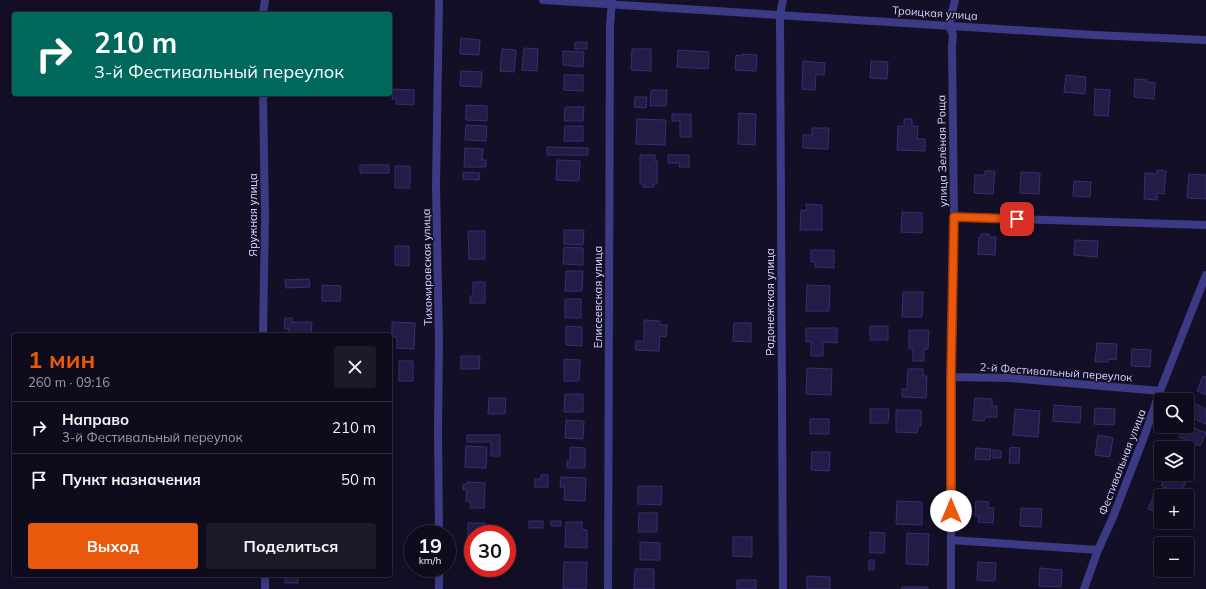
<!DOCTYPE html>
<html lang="ru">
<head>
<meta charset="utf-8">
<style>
	:root { --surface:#0e0b1c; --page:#1c1929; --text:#f1f3f6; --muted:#9b9ba3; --line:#2e2b3b; --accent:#ea580c }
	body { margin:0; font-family:Mulish,sans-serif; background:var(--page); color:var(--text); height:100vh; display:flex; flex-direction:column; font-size:15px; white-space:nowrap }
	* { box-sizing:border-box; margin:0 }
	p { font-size:13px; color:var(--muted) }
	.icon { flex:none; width:22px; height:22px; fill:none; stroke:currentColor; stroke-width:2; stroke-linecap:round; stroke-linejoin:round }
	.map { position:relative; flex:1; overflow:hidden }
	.panel { position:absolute; left:12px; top:333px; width:380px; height:244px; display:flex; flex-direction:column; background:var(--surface); border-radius:4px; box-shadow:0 2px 10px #0003,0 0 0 1px var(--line) }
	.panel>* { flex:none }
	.guide { position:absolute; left:12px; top:12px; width:380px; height:84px; border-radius:4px; box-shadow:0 2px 10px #0003,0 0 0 1px var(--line); background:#00695c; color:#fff; overflow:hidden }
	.tools { position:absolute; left:1154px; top:393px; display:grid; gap:8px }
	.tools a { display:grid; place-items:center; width:40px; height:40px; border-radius:4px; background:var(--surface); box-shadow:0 2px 10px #0003,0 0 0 1px var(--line); font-size:20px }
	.speed { position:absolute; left:404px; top:525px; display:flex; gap:8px; font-size:20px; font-weight:700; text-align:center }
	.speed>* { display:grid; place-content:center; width:52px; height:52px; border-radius:50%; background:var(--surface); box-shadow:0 2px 10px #0003,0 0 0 1px var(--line); line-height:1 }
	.speed small { font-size:10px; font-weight:400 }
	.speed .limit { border:6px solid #d22; background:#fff; color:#111 }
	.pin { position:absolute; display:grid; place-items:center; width:34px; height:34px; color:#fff; margin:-17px; border-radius:8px; box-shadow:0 2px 6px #0006 }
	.me { position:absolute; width:44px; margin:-22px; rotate:0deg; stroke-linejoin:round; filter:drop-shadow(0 0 3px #0008) }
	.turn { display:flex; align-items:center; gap:14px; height:84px; padding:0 16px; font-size:18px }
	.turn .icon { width:52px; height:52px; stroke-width:2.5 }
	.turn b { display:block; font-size:28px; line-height:34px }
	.round { display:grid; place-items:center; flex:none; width:42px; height:42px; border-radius:4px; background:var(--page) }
	.summary { display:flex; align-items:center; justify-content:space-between; height:68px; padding:0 16px }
	h1 { font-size:24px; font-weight:700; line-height:30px; color:var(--accent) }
	.button { display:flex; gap:8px; margin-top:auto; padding:8px 16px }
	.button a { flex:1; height:46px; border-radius:4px; background:var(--accent); color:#fff; font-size:16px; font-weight:700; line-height:46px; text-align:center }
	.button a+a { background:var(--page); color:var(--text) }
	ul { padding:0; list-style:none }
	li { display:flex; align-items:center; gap:12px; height:52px; padding:0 16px; border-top:1px solid var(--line) }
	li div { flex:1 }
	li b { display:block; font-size:15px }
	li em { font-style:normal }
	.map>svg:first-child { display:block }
</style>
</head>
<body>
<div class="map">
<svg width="1206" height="589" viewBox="0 0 1206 589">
	<rect width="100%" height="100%" fill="#130f26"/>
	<path fill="#241b47" stroke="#3b2d73" d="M461,38L480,40L479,55L460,54Z
		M575,42H587V49H575Z
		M524,48L538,49L537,71L522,70Z
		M502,49L516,50L514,72L500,71Z
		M632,49H651V71L631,70Z
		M678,50L709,52L708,69L677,67Z
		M563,51L584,52L583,67L563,65Z
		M742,54L757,55L756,71L735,70L736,55L742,56Z
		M803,61L825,63L824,75L816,74L815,90L802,89Z
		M871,61L888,62L887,79L870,78Z
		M461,71L482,72L481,87L460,86Z
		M564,75H583V91L564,90Z
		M1066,75L1086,77L1085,94L1064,92Z
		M1135,79L1147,80V82L1155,83L1154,99L1134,97Z
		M393,89L414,90V105L396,104L397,99H392Z
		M1095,89L1110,90L1108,116L1094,115Z
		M651,90H667L666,106H650Z
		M635,97H647L646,108L634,107Z
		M466,105L487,106V121L466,120Z
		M565,107H584L583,121H564Z
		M739,113L756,114L755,145L738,144Z
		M672,114H691V137H680V121H672Z
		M637,119L666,120L665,145L636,144Z
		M904,119H912V126H918L917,139H925V151L897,150L898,126H904Z
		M466,125L487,126L486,141L465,140Z
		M565,126H583V141H564Z
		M812,128H829L828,149L803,148V135H812Z
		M547,147L588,148V155H547Z
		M465,148L483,149L482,160H486V167H464Z
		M640,155H655V161H657V184H654V187H643V184H640Z
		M668,155H689V167H679L680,163H668Z
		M557,160L580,161L579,181L556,180Z
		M360,165H389V173H360Z
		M395,166H410V188H395Z
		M1157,170L1166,171L1164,194L1157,193V200L1144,199L1145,173L1157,174Z
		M985,171H995L993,194L974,193L975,175H985Z
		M463,172L480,173L479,180L463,179Z
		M1021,172L1040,173L1039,194L1020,193Z
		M1189,174L1206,175V199L1187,198Z
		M1074,181L1091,182L1090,197L1073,196Z
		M806,204L822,205V230H800L801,210L806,211Z
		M902,212L922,213V233L901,232Z
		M564,230H584L583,245L564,244Z
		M468,231H485V259H469Z
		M981,234H989V237H996L995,255L978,254L979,237H981Z
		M1075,240L1098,241L1097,257L1074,255Z
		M395,246H409V266L395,265Z
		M564,247L583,248V265L563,264Z
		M811,250H834V268L815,267V262H811Z
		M566,271H583L582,291H565Z
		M309,279L310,287L286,288L285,280Z
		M473,282H485V303H470V296H473Z
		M322,285L341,286L340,301H322Z
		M807,285L830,286L829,311H806Z
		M903,292H923L922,317H902Z
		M565,299H581V318H565Z
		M285,318H292V322H312L311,335H288L289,329H284Z
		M644,320L660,321V325H667L666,337L660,336L659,351L635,350L636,341H644Z
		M392,322L415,323L414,349L397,348V337H392Z
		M734,323H751V342L733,341Z
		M566,326L582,327V346L566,345Z
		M870,326H888V340H870Z
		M806,328H837V343L823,342V356H811V342H806Z
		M909,330H929L928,349H924V361H913V349H909Z
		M1097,343L1117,344L1116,360L1108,359V362H1095Z
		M1132,349L1151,350L1150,367L1131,366Z
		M461,356H480L479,369H461Z
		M564,359L580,360L579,381H564Z
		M399,361H413V381H399Z
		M807,368L832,369L831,395L806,394Z
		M908,369H923V376H927L926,398L902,397V389H907Z
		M1203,376L1206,377V395L1197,391Z
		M565,394H583V412H564Z
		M489,398H506L505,414H488Z
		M975,398L992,399V406H997V417H985L984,421L973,420Z
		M1193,403L1206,409V424L1187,416Z
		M1054,405L1081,407L1080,423L1053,421Z
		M1095,408L1115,409L1114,425L1094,424Z
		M870,409H889L888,423H870Z
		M1015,409L1040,411L1038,437L1013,435Z
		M896,410H921V426H918L917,433L896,432Z
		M810,419H829V434H810Z
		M566,420L584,421L583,439L565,438Z
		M1187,425L1206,433L1200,446L1179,437L1184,426Z
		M467,435H500V456H491V442H467Z
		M1098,435L1113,438L1110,457L1095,455Z
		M466,446L487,447L486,468L465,467Z
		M570,447L585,448V468H567V461H570Z
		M1010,447L1020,448L1019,463H1009Z
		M976,448L991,449L990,460L975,459Z
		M993,450L1001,451V458H993Z
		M812,452H830L829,471L811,470Z
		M1187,454L1195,457L1190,469L1187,467Z
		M1166,474H1170L1186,481L1181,494L1161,486Z
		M541,475H548V487H535V479H541Z
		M561,477L586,478L585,501L564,500L565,487H560Z
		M467,482L485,483L484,508H470V501H466L467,490H463V484L467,485Z
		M638,486H662L661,505L638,504Z
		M1154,495L1161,498V515L1148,509Z
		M897,501L922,502V525L896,524Z
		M976,501L988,502V508H994L993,523L978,522L979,516H975Z
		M1021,508L1042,509L1041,527L1020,526Z
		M639,513H657V532H638Z
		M529,521H543V528H529Z
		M551,521H561V526H551Z
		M566,522H582V529L587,530V548L565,547Z
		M468,523H485V534H473V541H468Z
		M870,532L885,533L884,553H870Z
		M907,533L929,534L928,565L906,564Z
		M733,537H752V557L733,556Z
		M640,542L660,543V560H640Z
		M869,560H874V570H869Z
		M564,562H587L586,589H563Z
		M978,562L996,563L995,581L977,580Z
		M1040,568L1062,570L1061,587L1039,586Z
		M635,569H654V589H634Z
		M283,575H299L298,576V583H285V576Z
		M807,576L830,577V589H807Z
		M737,580H756V589H737Z
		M902,587H928V589H901Z"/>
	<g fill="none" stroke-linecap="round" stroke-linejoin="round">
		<path stroke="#3d3a85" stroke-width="8" d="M439,0L436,186L439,341L438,430L439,534
			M543,0L1094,35L1206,40
			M263,14L265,0
			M263,94L265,216L263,335
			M954,217L1206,225
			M951,377L1010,378L1160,391
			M951,540L1098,550
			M439,568V589
			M265,575V589
			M608,589L610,25L612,0
			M783,589L780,15L783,0
			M951,589V377L954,217L952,47L953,35L949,25L955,0
			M1084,589L1098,550L1113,517L1144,437L1160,391L1206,275"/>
	</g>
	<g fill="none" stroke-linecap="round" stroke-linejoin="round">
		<defs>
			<path id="route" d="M951,511V377L954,217L1017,219"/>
		</defs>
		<use href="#route" stroke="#983908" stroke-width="10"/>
		<use href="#route" stroke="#ea580c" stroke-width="7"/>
	</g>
	<g text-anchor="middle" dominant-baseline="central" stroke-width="3" stroke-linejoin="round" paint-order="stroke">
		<g font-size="11" fill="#d9d4ff" stroke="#130f26">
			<text transform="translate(935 13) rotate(4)">Троицкая улица</text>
			<text transform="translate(942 151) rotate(-91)">улица Зелёная Роща</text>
			<text transform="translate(253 215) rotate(-90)">Яружная улица</text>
			<text transform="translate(427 267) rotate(-91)">Тихомировская улица</text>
			<text transform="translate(598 297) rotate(-90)">Елисеевская улица</text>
			<text transform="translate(770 302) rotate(-90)">Радонежская улица</text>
			<text transform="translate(1056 372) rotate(4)">2-й Фестивальный переулок</text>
			<text transform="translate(1122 462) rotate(-69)">Фестивальная улица</text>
		</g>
	</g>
</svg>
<div class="tools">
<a><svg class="icon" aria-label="search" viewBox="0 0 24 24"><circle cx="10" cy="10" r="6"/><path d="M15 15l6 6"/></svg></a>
<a><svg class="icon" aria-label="layers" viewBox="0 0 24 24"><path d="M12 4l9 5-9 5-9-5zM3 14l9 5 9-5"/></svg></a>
<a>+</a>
<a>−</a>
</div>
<div class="speed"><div>19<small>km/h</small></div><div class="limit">30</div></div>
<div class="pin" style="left:1017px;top:219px;background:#d93025"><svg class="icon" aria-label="arrive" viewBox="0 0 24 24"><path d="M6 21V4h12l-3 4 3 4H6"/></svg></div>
<svg class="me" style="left:951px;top:511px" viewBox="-20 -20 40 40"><circle r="19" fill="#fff"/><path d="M0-13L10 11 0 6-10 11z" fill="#ea580c"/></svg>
<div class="guide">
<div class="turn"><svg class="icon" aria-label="right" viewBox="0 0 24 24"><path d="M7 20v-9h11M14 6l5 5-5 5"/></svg><div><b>210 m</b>3-й Фестивальный переулок</div></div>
</div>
<section class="panel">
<div class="summary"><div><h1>1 мин</h1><p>260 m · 09:16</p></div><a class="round"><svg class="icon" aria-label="close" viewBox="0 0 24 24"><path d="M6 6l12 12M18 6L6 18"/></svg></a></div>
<ul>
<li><svg class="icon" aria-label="right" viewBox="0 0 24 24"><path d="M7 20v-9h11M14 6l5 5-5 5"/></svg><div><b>Направо</b><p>3-й Фестивальный переулок</p></div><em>210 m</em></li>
<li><svg class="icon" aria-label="arrive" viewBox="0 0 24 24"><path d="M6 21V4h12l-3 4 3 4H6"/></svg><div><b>Пункт назначения</b></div><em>50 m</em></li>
</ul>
<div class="button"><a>Выход</a><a>Поделиться</a></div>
</section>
</div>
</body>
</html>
